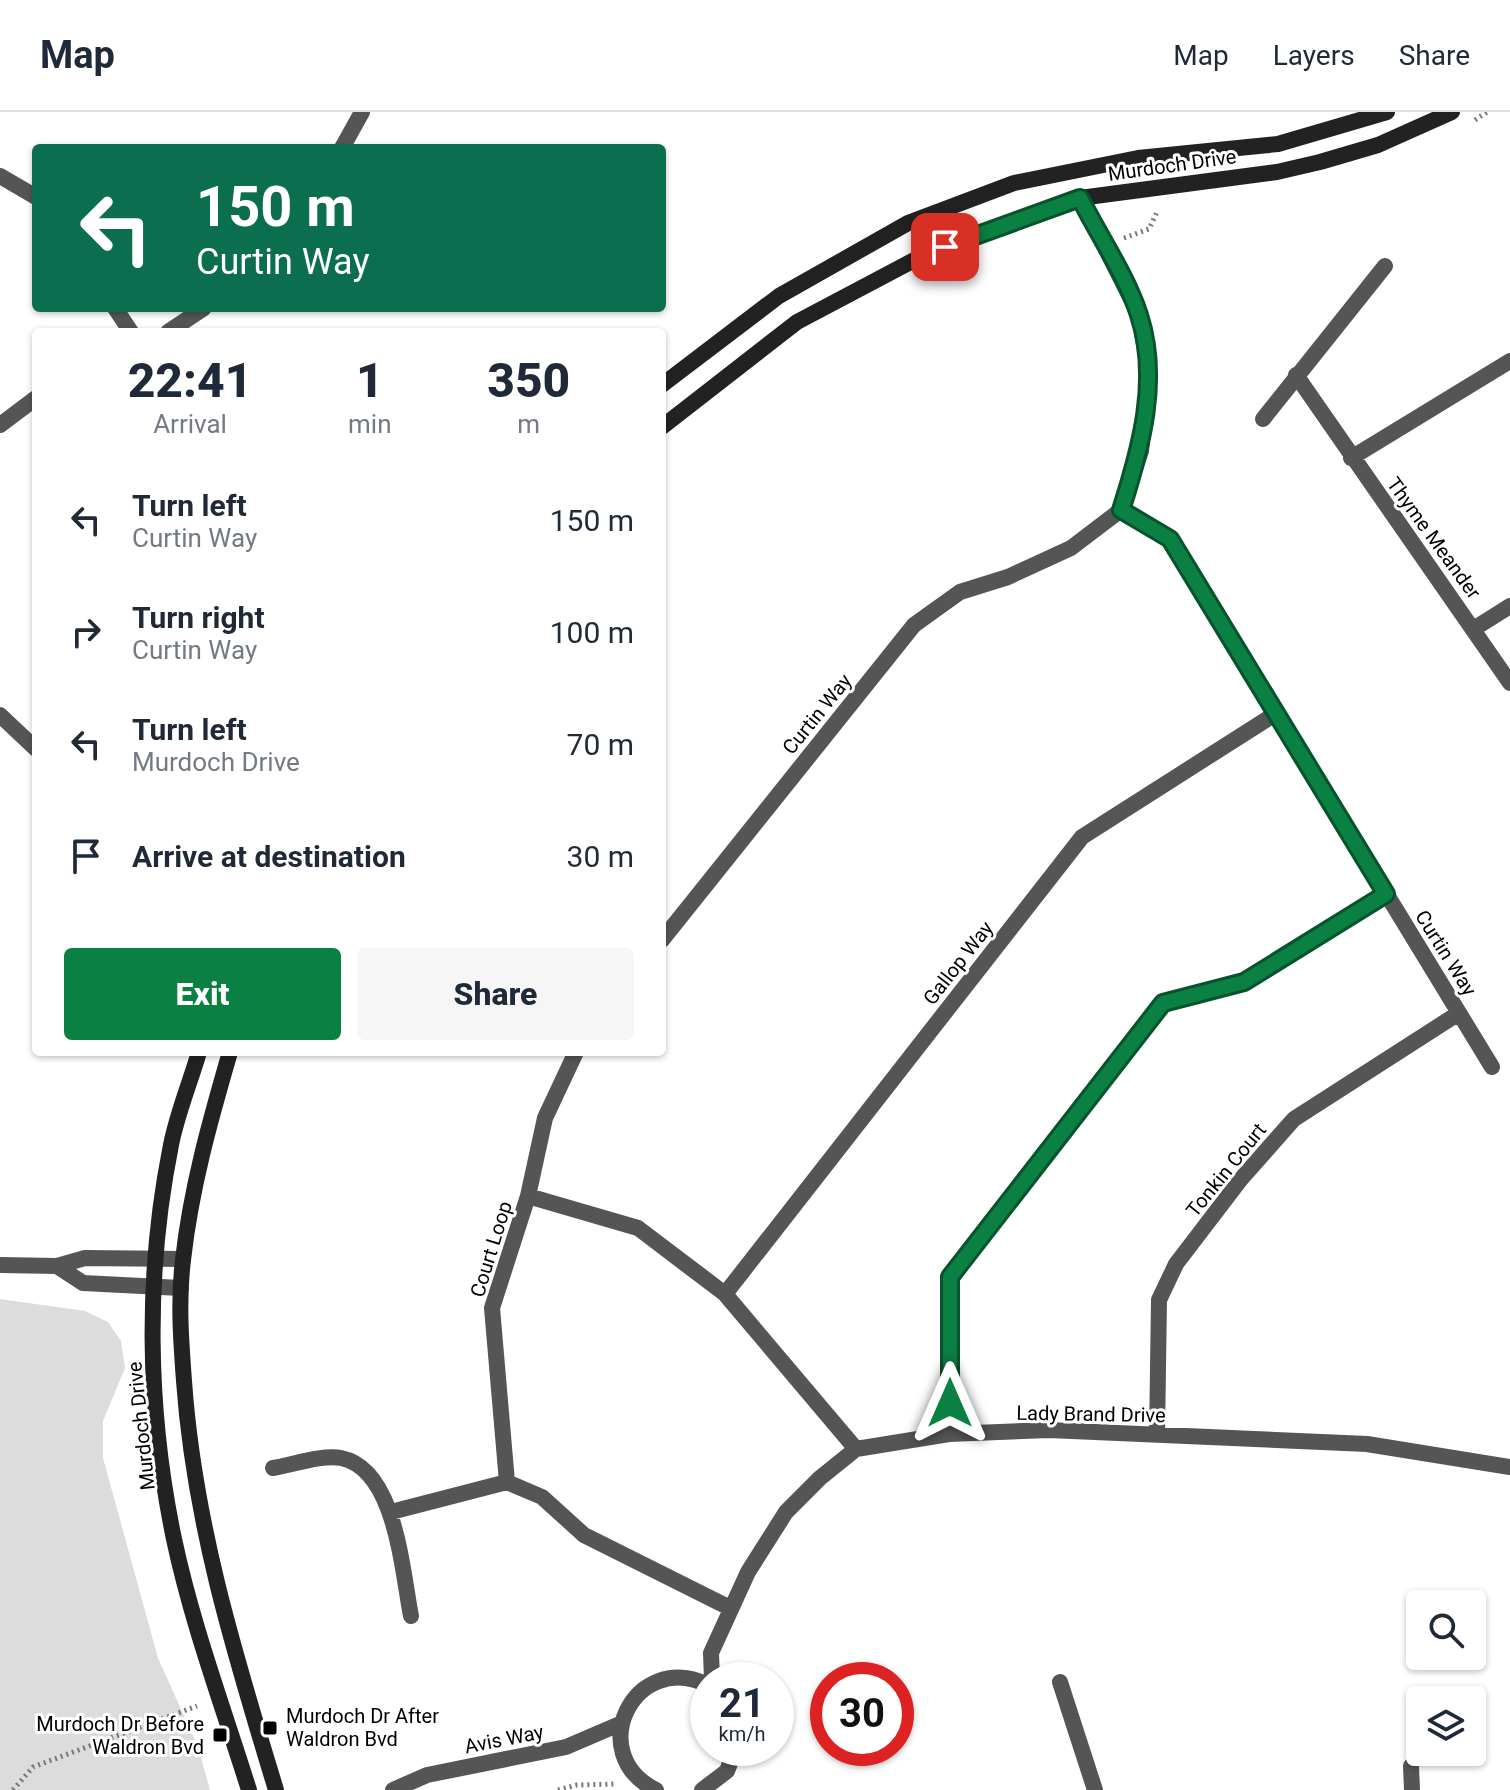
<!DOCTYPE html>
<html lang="en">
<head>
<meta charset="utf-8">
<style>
	:root { --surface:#fff; --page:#f6f6f7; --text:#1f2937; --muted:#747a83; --line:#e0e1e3; --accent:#0b8043 }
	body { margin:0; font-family:Roboto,sans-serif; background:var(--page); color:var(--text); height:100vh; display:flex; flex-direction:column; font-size:30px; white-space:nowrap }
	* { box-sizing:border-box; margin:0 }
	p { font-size:26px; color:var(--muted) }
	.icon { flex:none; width:44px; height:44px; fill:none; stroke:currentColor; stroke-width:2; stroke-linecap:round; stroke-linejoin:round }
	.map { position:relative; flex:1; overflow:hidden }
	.panel { position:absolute; left:32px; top:216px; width:634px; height:728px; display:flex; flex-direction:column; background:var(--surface); border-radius:8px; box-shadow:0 2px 6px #0004 }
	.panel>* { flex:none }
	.banner { position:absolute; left:32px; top:32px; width:634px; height:168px; border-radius:8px; box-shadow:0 2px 6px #0004; background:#0b6e4f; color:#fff; overflow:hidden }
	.buttons { position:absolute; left:1406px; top:1478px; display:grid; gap:16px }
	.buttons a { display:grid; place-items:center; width:80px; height:80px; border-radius:8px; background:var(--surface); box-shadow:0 2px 6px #0004; font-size:40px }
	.speed { position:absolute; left:690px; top:1550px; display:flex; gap:16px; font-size:40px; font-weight:700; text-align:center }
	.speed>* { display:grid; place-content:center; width:104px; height:104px; border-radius:50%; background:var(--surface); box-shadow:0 2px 6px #0004; line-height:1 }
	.speed small { font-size:20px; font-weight:400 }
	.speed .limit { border:12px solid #d22; background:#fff; color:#111 }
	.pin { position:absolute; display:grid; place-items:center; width:68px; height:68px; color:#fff; margin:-34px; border-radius:16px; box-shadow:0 4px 12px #0006 }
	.me { position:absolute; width:88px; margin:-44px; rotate:0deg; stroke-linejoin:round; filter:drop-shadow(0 0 6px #0008) }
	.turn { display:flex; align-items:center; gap:28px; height:168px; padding:0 32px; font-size:36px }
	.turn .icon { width:104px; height:104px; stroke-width:2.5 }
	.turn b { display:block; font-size:56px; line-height:68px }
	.eta { display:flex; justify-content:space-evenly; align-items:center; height:136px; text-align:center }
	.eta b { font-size:48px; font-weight:800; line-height:56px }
	.primary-button { display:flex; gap:16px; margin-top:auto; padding:16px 32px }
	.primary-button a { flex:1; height:92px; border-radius:8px; background:var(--accent); color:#fff; font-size:32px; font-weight:800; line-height:92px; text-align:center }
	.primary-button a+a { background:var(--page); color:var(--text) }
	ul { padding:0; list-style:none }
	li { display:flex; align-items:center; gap:24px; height:112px; padding:0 32px }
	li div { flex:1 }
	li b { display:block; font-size:30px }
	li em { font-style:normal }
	header { display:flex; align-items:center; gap:48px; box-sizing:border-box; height:112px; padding:0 40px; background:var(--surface); border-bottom:2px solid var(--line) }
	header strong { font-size:38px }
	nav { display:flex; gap:44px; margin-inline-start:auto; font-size:28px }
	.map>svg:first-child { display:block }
</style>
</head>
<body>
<header>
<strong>Map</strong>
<nav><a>Map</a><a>Layers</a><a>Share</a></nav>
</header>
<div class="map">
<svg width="1510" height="1678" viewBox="0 0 1510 1678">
	<rect width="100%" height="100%" fill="#fff"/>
	<path fill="#dcdcdc" d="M0,1187L85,1199L108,1210L121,1229L125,1256L103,1309V1346L158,1546L198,1635L210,1678H0Z"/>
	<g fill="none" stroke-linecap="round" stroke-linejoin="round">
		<path stroke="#777" stroke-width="5" stroke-dasharray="2 4" stroke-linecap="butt" d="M1475,8L1487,0
			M1124,126L1149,117L1157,100
			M13,1678L33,1655L197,1594
			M558,1678L577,1673L615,1672"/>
		<path stroke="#555" stroke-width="16" d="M342,36L362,0
			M0,64L36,85
			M115,196L131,220
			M168,220L204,196
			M1296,263L1510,571
			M1263,307L1385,154
			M0,313L36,286
			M1351,346L1510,249
			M1121,398L1170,427L1492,955
			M1475,516L1510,494
			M0,603L36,637
			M662,828L914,513L960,480L1008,465L1071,436L1121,398L1141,339L1149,263L1139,203L1080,86
			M528,1084L638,1116L725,1182L856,1337
			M0,1153L57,1154L85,1146L183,1147
			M57,1154L83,1171L181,1176
			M725,1182L1082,725L1275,602
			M949,1322L950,1165L1163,891L1244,870L1386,782
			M1157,1323L1159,1188L1176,1152L1241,1067L1294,1007L1459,901
			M273,1356C292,1353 323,1342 341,1346C396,1357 402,1459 411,1504
			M507,1370L492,1196L528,1084L545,1006L576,940
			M507,1370L542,1385L584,1423L730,1496
			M391,1400L507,1370
			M712,1568L711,1541L748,1460L786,1400L820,1366L856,1337L949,1322L1049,1318L1367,1332L1510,1355
			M1060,1570L1095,1678
			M1411,1654L1412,1678
			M393,1678L427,1663L566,1635L622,1611
			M656,1678C583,1642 634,1537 708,1573
			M702,1678L727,1659L736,1636"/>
		<path stroke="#222" stroke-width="16" d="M662,273L779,184L908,111L1014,71L1138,46L1278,32L1387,0
			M662,315L797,210L920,145L1080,86L1277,60L1320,50L1378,33L1452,0
			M199,940C190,971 177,1002 171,1033C145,1162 147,1298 174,1427C192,1512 223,1595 249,1678
			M230,940C210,1009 191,1076 183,1148C178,1188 181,1229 184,1269C194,1411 235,1543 276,1678"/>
	</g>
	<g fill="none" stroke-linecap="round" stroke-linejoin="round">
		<defs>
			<path id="route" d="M945,135L1080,86C1099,124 1126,163 1139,203C1160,267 1141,336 1121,398L1170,427L1386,782L1244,870L1163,891L950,1165V1291"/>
		</defs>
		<use href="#route" stroke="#07532c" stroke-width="20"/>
		<use href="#route" stroke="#0b8043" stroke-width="14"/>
	</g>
	<g fill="#000" stroke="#fff" stroke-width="3">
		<rect x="262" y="1608" width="16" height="16" rx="4"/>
		<rect x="212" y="1615" width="16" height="16" rx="4"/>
	</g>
	<g text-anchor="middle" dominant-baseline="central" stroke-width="6" stroke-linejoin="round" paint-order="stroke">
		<g font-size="20" fill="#000" stroke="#fff">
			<text transform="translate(1172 53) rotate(-8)">Murdoch Drive</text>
			<text transform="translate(1434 426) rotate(54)">Thyme Meander</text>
			<text transform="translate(817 602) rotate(-51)">Curtin Way</text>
			<text transform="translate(1446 841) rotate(58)">Curtin Way</text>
			<text transform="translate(958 851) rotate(-52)">Gallop Way</text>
			<text transform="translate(1226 1058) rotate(-51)">Tonkin Court</text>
			<text transform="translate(491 1137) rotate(-73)">Court Loop</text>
			<text transform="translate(1091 1302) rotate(1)">Lady Brand Drive</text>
			<text transform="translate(141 1314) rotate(-96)">Murdoch Drive</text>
			<text transform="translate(504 1627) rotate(-11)">Avis Way</text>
		</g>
		<g font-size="20" fill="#000" stroke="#fff" text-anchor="start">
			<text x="286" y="1604">Murdoch Dr After<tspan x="286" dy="23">Waldron Bvd</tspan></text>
			<text x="204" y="1612" text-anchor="end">Murdoch Dr Before<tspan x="204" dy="23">Waldron Bvd</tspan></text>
		</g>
	</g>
</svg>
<div class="buttons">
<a><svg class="icon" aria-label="search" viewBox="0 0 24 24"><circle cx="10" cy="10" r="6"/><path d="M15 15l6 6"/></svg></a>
<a><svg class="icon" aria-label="layers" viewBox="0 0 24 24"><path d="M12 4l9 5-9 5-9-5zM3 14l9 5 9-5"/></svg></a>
</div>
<div class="speed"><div>21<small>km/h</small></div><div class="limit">30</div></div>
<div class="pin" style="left:945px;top:135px;background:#d93025"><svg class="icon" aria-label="arrive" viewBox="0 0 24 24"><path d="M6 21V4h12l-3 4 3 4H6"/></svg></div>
<svg class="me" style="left:950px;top:1291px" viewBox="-20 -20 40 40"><path d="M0-17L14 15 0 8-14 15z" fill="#0b8043" stroke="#fff" stroke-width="4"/></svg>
<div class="banner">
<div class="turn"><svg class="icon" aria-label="left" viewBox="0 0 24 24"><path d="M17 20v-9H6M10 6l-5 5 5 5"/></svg><div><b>150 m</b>Curtin Way</div></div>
</div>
<section class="panel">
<div class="eta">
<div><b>22:41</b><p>Arrival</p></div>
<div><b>1</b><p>min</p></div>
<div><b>350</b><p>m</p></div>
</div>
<ul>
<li><svg class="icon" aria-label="left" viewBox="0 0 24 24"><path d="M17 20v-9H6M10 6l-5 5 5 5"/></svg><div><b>Turn left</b><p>Curtin Way</p></div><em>150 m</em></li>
<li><svg class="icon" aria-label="right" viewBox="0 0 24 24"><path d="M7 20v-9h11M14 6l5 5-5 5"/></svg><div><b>Turn right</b><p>Curtin Way</p></div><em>100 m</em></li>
<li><svg class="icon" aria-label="left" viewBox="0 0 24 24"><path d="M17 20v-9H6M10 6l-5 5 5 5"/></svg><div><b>Turn left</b><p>Murdoch Drive</p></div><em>70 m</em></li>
<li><svg class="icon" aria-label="arrive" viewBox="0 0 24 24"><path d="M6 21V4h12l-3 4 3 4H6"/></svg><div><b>Arrive at destination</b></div><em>30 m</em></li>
</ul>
<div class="primary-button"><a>Exit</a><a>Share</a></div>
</section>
</div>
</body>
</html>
